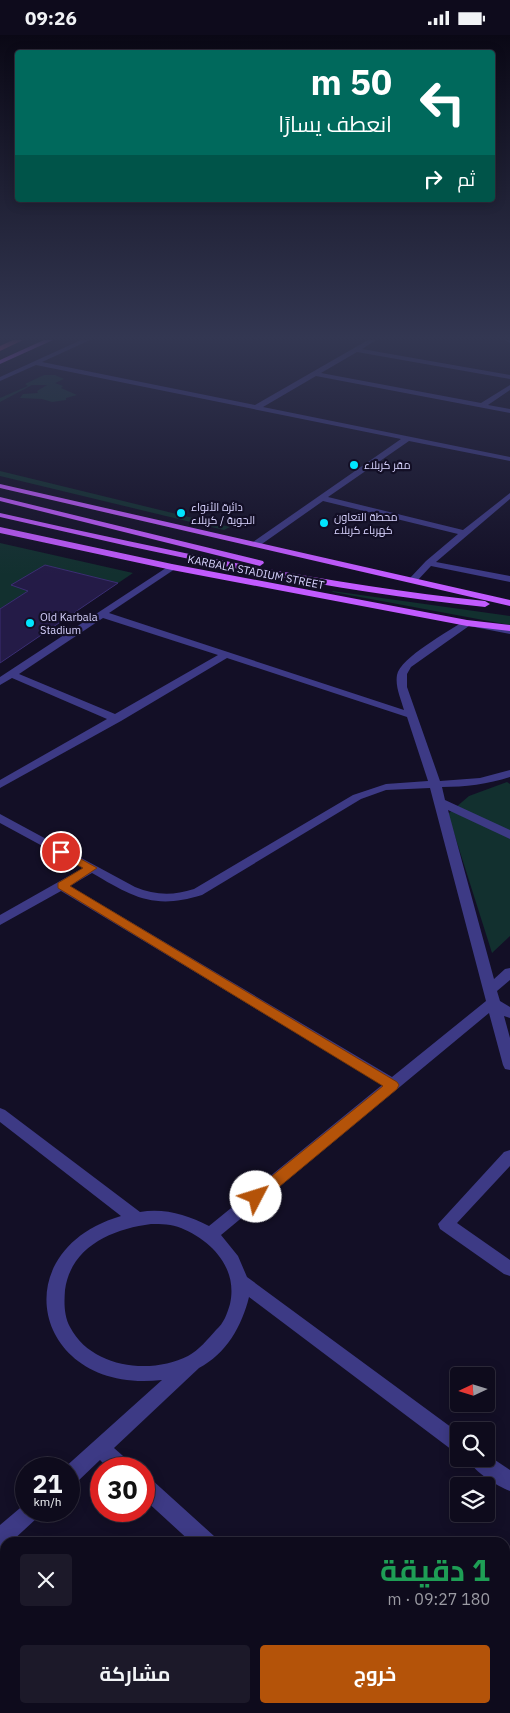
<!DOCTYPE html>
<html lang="ar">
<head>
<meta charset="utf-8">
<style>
	:root { --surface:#0e0b1c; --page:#1c1929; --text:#f1f3f6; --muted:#9b9ba3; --line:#2e2b3b; --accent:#b45309 }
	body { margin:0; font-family:"IBM Plex Sans",Cairo,sans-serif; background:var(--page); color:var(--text); direction:rtl; height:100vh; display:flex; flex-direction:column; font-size:19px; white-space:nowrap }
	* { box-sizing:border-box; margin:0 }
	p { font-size:16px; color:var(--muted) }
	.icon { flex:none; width:28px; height:28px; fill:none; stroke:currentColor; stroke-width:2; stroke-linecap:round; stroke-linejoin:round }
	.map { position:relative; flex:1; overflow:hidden; direction:ltr }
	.details { position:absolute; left:0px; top:1502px; width:510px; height:176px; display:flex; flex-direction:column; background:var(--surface); border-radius:15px 15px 0 0; box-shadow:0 2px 12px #0003,0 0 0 1px var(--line); direction:rtl }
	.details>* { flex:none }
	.banner { position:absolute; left:15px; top:15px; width:480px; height:152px; border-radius:5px; box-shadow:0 2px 12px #0003,0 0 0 1px var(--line); direction:rtl; background:#00695c; color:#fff; overflow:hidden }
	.needle { width:32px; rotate:266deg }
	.tools { position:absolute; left:450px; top:1332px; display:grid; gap:10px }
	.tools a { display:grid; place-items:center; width:45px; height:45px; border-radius:5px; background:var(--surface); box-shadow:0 2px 12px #0003,0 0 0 1px var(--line); font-size:25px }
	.speed { position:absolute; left:15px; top:1422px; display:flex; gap:10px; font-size:25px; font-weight:700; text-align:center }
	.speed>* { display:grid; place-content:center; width:65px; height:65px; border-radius:50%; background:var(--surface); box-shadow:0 2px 12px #0003,0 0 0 1px var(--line); line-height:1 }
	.speed small { font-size:12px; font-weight:400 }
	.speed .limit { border:8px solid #d22; background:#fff; color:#111 }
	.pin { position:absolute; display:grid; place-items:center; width:42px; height:42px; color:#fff; margin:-21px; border:2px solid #fff; border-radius:50%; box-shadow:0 1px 5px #0007 }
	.me { position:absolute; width:55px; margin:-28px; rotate:50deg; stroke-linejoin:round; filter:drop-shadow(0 0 4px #0008) }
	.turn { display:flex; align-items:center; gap:18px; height:105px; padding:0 20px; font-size:22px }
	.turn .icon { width:65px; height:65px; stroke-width:2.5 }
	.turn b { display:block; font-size:35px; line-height:42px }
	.then { display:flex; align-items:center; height:48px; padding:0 20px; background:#0003; gap:10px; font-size:19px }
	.round { display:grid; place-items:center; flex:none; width:52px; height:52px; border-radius:5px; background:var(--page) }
	.headline { display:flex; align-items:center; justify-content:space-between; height:85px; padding:0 20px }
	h1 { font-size:30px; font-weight:700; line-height:38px; color:#1e9e55 }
	.action { display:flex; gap:10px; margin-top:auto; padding:10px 20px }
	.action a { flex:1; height:58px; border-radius:5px; background:var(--accent); color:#fff; font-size:20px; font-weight:700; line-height:58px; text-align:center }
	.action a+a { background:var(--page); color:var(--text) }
	.status { display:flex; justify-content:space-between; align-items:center; height:35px; padding:0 25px; background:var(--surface); direction:ltr }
	.status svg { height:14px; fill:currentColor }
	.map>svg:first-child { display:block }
</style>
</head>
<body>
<div class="status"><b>09:26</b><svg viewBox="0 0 49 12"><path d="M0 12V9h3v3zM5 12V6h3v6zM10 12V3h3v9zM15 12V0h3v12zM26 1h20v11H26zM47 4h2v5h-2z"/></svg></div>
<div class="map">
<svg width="510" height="1678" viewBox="0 0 510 1678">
	<rect width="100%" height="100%" fill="#130f26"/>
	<path fill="#12302f" d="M44,340H55L64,344L55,348L63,351L61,353L77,360L66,363V365L52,367L42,364L20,363L23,359L38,358L37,356L47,350H32L0,367V363L28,351L25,349Z
		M0,436L230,492L224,495L0,441Z
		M0,508L133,538L0,628Z
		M332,556L510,581V590L333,557Z
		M507,747L510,749V901L492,918L448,779L469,761Z"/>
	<path fill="#241b47" stroke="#3b2d73" d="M45,530L118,548L0,628V574L28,556L11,550Z"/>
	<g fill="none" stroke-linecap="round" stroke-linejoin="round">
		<path fill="#3d3a85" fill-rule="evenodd" d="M81,305H90L42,327L255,370L368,305H376L362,314L510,340V344L357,317L321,338L481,368L510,350V355L488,370L510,374V378L316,341L263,372L510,422V426L409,406L328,462L463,495L510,458V464L436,527L510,541V547L431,531L416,547H410V543L426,526L458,499L323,466L259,511H253V507L401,404L36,330L0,346V342Z
			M505,305H510V308Z
			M172,529L176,532L175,534L109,578L404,675C401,664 395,652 397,640C400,623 449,596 464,586L510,593V599L469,591L411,632L407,639V652L440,746L480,743L510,735V742C488,749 465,752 442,752L445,765L510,795V804L448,775L494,944L505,934L510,933V945L497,956L500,966L510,972V983L504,981L510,1003V1035L505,1034L503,1030L489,978L221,1200L238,1221L247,1242L459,1398V1418L452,1415L249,1262C242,1291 226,1319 199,1333L114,1413L131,1428L134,1434H109L100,1425L76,1448L69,1450V1434H63L162,1345C34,1360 1,1216 121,1181L0,1087V1073L5,1075L140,1177C165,1173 187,1180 209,1191L382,1050L61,856L0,890V880L83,833L0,788V779L135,852C155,860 172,861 194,854L353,760L386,749L428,746L407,682L227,623L121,686L0,753V745L107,684L12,643L0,650V642ZM103,583L218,620L115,679L19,639ZM430,753L486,966L392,1042L70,851L92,838C133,862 154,875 202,860L361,764L386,755ZM151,1189C161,1189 172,1189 181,1193C212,1206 238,1233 230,1269C227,1279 224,1288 216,1295C208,1304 199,1315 188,1321C151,1340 91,1333 70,1292C64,1281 64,1268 65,1255C71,1211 113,1194 151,1189Z
			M510,1115V1131L457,1188L510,1225V1241L504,1239L440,1194L438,1189L504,1117Z
			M486,1419L510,1435V1456C497,1451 474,1437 468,1424H486Z
			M144,1442L151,1444L214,1501L217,1508H192L144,1464Z
			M26,1468V1476H40L37,1483L10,1508H5V1511L0,1513V1490Z
			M134,1674H158L157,1678H132Z
			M171,1674H195L197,1678H172Z"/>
		<path fill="#c25bff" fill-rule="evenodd" d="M44,305H53L0,329V325Z
			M0,449L510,565V571L0,453Z
			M0,462L263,526L264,528L260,531L0,466Z
			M0,478C161,514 321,549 485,566L490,569L485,572C321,555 161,519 0,482Z
			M0,492L172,529L467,585L510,590V596L467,591L172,535L0,498Z"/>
		<path fill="#ff4fa3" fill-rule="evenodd" d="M13,305H23L0,316V311Z"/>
	</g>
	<linearGradient id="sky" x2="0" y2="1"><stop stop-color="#0a0815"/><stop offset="0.56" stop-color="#333752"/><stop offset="1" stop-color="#333752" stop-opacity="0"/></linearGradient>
	<rect width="510" height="540" fill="url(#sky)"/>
	<path fill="#b45309" stroke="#753606" d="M61,813L97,833L70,851L397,1047L399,1050L397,1054L262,1166H251L249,1162L251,1158L383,1051L58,853V848L83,833L57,819V814Z"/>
	<g fill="#00e5ff" stroke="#130f26" stroke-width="2">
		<circle cx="354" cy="430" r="5"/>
		<circle cx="181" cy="478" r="5"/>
		<circle cx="324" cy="488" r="5"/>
		<circle cx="30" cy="588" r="5"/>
	</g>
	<g text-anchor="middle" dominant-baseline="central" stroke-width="4.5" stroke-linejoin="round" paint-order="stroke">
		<g font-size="11" fill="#d9d4ff" stroke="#130f26" text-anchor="start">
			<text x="364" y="430">مقر كربلاء</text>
			<text x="191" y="472">دائرة الأنواء<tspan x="191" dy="13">الجوية / كربلاء</tspan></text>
			<text x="334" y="482">محطة التعاون<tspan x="334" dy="13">كهرباء كربلاء</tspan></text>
			<text x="40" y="582">Old Karbala<tspan x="40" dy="13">Stadium</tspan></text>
		</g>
		<g font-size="11" fill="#d9d4ff" stroke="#130f26">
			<text transform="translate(256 537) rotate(11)">KARBALA STADIUM STREET</text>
		</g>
	</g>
</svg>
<div class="tools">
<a><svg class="needle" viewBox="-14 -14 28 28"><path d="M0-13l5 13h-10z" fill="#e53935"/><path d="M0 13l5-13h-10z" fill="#9b9ba3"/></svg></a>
<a><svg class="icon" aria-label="search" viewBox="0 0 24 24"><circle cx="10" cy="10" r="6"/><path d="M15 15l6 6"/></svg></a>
<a><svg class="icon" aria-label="layers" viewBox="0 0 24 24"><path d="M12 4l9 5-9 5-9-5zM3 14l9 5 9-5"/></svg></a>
</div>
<div class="speed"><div>21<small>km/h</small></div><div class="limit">30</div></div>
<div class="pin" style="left:61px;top:817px;background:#d93025"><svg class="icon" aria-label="arrive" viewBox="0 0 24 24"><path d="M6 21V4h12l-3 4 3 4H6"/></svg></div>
<svg class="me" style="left:256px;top:1162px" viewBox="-20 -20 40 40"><circle r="19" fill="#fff"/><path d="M0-13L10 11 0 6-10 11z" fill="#b45309"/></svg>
<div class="banner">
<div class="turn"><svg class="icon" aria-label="left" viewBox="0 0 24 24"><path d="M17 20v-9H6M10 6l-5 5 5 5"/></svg><div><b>50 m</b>انعطف يسارًا</div></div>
<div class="then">ثم<svg class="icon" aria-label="right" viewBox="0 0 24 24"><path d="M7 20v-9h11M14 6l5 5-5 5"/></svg></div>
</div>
<section class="details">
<div class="headline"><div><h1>1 دقيقة</h1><p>180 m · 09:27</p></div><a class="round"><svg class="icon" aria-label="close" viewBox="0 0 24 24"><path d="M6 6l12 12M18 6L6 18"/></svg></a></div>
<div class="action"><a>خروج</a><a>مشاركة</a></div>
</section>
</div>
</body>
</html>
